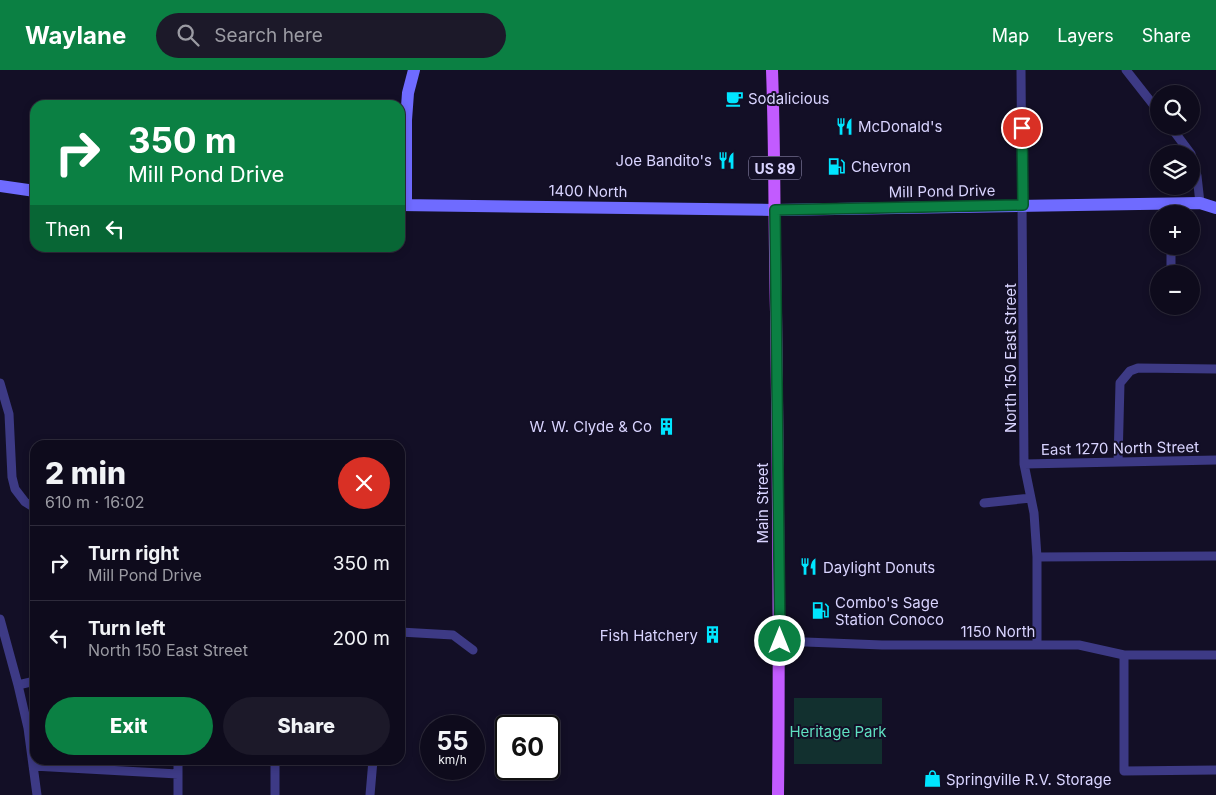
<!DOCTYPE html>
<html lang="en">
<head>
<meta charset="utf-8">
<style>
	:root { --surface:#0e0b1c; --page:#1c1929; --text:#f1f3f6; --muted:#9b9ba3; --line:#2e2b3b; --accent:#0b8043 }
	body { margin:0; font-family:Inter,sans-serif; background:var(--page); color:var(--text); height:100vh; display:flex; flex-direction:column; font-size:19px; white-space:nowrap }
	* { box-sizing:border-box; margin:0 }
	p { font-size:16px; color:var(--muted) }
	.icon { flex:none; width:28px; height:28px; fill:none; stroke:currentColor; stroke-width:2; stroke-linecap:round; stroke-linejoin:round }
	.map { position:relative; flex:1; overflow:hidden }
	.side { position:absolute; left:30px; top:370px; width:375px; height:325px; display:flex; flex-direction:column; background:var(--surface); border-radius:15px; box-shadow:0 2px 8px #0003,0 0 0 1px var(--line) }
	.side>* { flex:none }
	.top-card { position:absolute; left:30px; top:30px; width:375px; height:152px; border-radius:15px; box-shadow:0 2px 8px #0003,0 0 0 1px var(--line); background:#0b8043; color:#fff; overflow:hidden }
	.controls { position:absolute; left:1150px; top:15px; display:grid; gap:10px }
	.controls a { display:grid; place-items:center; width:50px; height:50px; border-radius:50%; background:var(--surface); box-shadow:0 2px 8px #0003,0 0 0 1px var(--line); font-size:25px }
	.speed { position:absolute; left:420px; top:645px; display:flex; gap:10px; font-size:25px; font-weight:700; text-align:center }
	.speed>* { display:grid; place-content:center; width:65px; height:65px; border-radius:50%; background:var(--surface); box-shadow:0 2px 8px #0003,0 0 0 1px var(--line); line-height:1 }
	.speed small { font-size:12px; font-weight:400 }
	.speed .limit { border:2px solid #111; border-radius:8px; background:#fff; color:#111 }
	.pin { position:absolute; display:grid; place-items:center; width:42px; height:42px; color:#fff; margin:-21px; border:2px solid #fff; border-radius:50%; box-shadow:0 1px 5px #0007 }
	.me { position:absolute; width:55px; margin:-28px; rotate:0deg; stroke-linejoin:round; filter:drop-shadow(0 0 4px #0008) }
	.turn { display:flex; align-items:center; gap:18px; height:105px; padding:0 15px; font-size:22px }
	.turn .icon { width:65px; height:65px; stroke-width:2.5 }
	.turn b { display:block; font-size:35px; line-height:42px }
	.then { display:flex; align-items:center; height:48px; padding:0 15px; background:#0003; gap:10px; font-size:19px }
	.round { display:grid; place-items:center; flex:none; width:52px; height:52px; border-radius:26px; background:var(--page) }
	.headline { display:flex; align-items:center; justify-content:space-between; height:85px; padding:0 15px }
	h1 { font-size:30px; font-weight:800; line-height:38px }
	.primary-button { display:flex; gap:10px; margin-top:auto; padding:10px 15px }
	.primary-button a { flex:1; height:58px; border-radius:30px; background:var(--accent); color:#fff; font-size:20px; font-weight:800; line-height:58px; text-align:center }
	.primary-button a+a { background:var(--page); color:var(--text) }
	ul { padding:0; list-style:none }
	li { display:flex; align-items:center; gap:15px; height:75px; padding:0 15px; border-top:1px solid var(--line) }
	li div { flex:1 }
	li b { display:block; font-size:19px }
	li em { font-style:normal }
	header { display:flex; align-items:center; gap:30px; box-sizing:border-box; height:70px; padding:0 25px; background:var(--accent); color:#fff }
	header strong { font-size:24px }
	nav { display:flex; gap:28px; margin-inline-start:auto; font-size:18px }
	.search { width:350px; height:45px; background:var(--page); display:flex; align-items:center; gap:12px; box-sizing:border-box; padding:0 18px; border-radius:28px; color:var(--muted); font-size:19px }
	.map>svg:first-child { display:block }
</style>
</head>
<body>
<header>
<strong>Waylane</strong>
<div class="search"><svg class="icon" aria-label="search" viewBox="0 0 24 24"><circle cx="10" cy="10" r="6"/><path d="M15 15l6 6"/></svg>Search here</div>
<nav><a>Map</a><a>Layers</a><a>Share</a></nav>
</header>
<div class="map">
<svg width="1216" height="725" viewBox="0 0 1216 725">
	<rect width="100%" height="100%" fill="#130f26"/>
	<path fill="#12302f" d="M794,628H882V694H794Z
		M126,690H168L163,695L126,693Z"/>
	<g fill="none" stroke-linecap="round" stroke-linejoin="round">
		<path stroke="#3d3a85" stroke-width="9" d="M1021,0L1024,394L1034,443L1037,487V575
			M1126,0L1159,42
			M1170,56L1191,84
			M1191,84L1197,106L1200,133
			M1171,204V176
			M0,313L9,344L12,407L15,419L25,432L35,438
			M1118,392L1120,313L1130,301L1138,298L1216,299
			M1024,394L1216,390
			M984,433L1031,428
			M1037,487L1216,486
			M0,549L18,615L28,658L37,725
			M400,562L453,565L473,580
			M780,571L882,575H1079L1124,585H1216
			M1124,585V701L1216,700
			M18,615L35,611
			M33,696L178,704
			M178,725V690
			M275,725V690
			M370,725L373,690"/>
		<path stroke="#6f6bff" stroke-width="12" d="M0,116L35,121
			M400,135L775,140L1200,133L1216,138
			M406,135V50L408,23L414,0"/>
		<path stroke="#c25bff" stroke-width="12" d="M772,0C775,81 774,161 776,242C778,403 780,564 778,725"/>
	</g>
	<g fill="none" stroke-linecap="round" stroke-linejoin="round">
		<defs>
			<path id="route" d="M780,571L775,140L1023,135L1022,58"/>
		</defs>
		<use href="#route" stroke="#07532c" stroke-width="12"/>
		<use href="#route" stroke="#0b8043" stroke-width="9"/>
	</g>
	<defs>
		<symbol id="cafe-bare" viewBox="-9 -9 18 18"><path d="M-5.5-4.5H6V0H3Q3 3.5 0 3.5H-2.5Q-5.5 3.5-5.5 0ZM3-3.2v2h1.7v-2ZM-6 4.5H4V6H-6Z" fill="#00e5ff" stroke="#130f26" stroke-width="2.5" paint-order="stroke"/></symbol>
		<symbol id="restaurant-bare" viewBox="-9 -9 18 18"><path d="M-5-6h1v4h1v-4h1v4h1v-4h1v5L-1.5 .5V6h-2V.5L-5-1ZM5-6V6H3V1.5H1.5Q1.5-4 5-6Z" fill="#00e5ff" stroke="#130f26" stroke-width="2.5" paint-order="stroke"/></symbol>
		<symbol id="fuel-bare" viewBox="-9 -9 18 18"><path d="M-5.5-6h7V0h2V4h1.3V-2.5L3-4.5l.8-.8L6-3V5H2.5V1h-1V6h-7ZM-4.2-4.7v3.2H.2V-4.7Z" fill="#00e5ff" stroke="#130f26" stroke-width="2.5" paint-order="stroke"/></symbol>
		<symbol id="building-bare" viewBox="-9 -9 18 18"><path d="M-4-6H4V6H1V3H-1V6H-4ZM-2.5-4.3h1.7v1.8h-1.7ZM.8-4.3h1.7v1.8H.8ZM-2.5-1h1.7V.8h-1.7ZM.8-1h1.7V.8H.8Z" fill="#00e5ff" stroke="#130f26" stroke-width="2.5" paint-order="stroke"/></symbol>
		<symbol id="shop-bare" viewBox="-9 -9 18 18"><path d="M-5-2.5h2.3a2.7 3.5 0 0 1 5.4 0H5L5.5 6h-11ZM-1.5-2.5h3a1.5 2.3 0 0 0-3 0Z" fill="#00e5ff" stroke="#130f26" stroke-width="2.5" paint-order="stroke"/></symbol>
	</defs>
	<g fill-rule="evenodd">
		<use href="#cafe-bare" x="722" y="16" width="25" height="25"/>
		<use href="#restaurant-bare" x="832" y="44" width="25" height="25"/>
		<use href="#restaurant-bare" x="714" y="78" width="25" height="25"/>
		<use href="#fuel-bare" x="824" y="84" width="25" height="25"/>
		<use href="#building-bare" x="654" y="344" width="25" height="25"/>
		<use href="#restaurant-bare" x="796" y="484" width="25" height="25"/>
		<use href="#fuel-bare" x="808" y="528" width="25" height="25"/>
		<use href="#building-bare" x="700" y="552" width="25" height="25"/>
		<use href="#shop-bare" x="920" y="696" width="25" height="25"/>
	</g>
	<g text-anchor="middle" dominant-baseline="central" stroke-width="4" stroke-linejoin="round" paint-order="stroke">
		<rect fill="#130f26" stroke="#9e99be" stroke-width="1" x="749" y="86.5" width="52" height="23" rx="4"/>
		<g font-size="14" font-weight="bold" fill="#d9d4ff">
			<text x="775" y="98">US 89</text>
		</g>
		<g font-size="15" fill="#d9d4ff" stroke="#130f26" text-anchor="start">
			<text x="748" y="28">Sodalicious</text>
			<text x="858" y="56">McDonald's</text>
			<text x="712" y="90" text-anchor="end">Joe Bandito's</text>
			<text x="851" y="96">Chevron</text>
			<text x="652" y="356" text-anchor="end">W. W. Clyde &amp; Co</text>
			<text x="823" y="497">Daylight Donuts</text>
			<text x="835" y="532">Combo's Sage<tspan x="835" dy="17">Station Conoco</tspan></text>
			<text x="698" y="565" text-anchor="end">Fish Hatchery</text>
			<text x="946" y="709">Springville R.V. Storage</text>
		</g>
		<g font-size="15" fill="#d9d4ff" stroke="#130f26">
			<text transform="translate(588 121) rotate(1)">1400 North</text>
			<text transform="translate(942 121) rotate(-1)">Mill Pond Drive</text>
			<text transform="translate(1010 288) rotate(-90)">North 150 East Street</text>
			<text transform="translate(1120 378) rotate(-1)">East 1270 North Street</text>
			<text transform="translate(762 433) rotate(-90)">Main Street</text>
			<text x="998" y="561">1150 North</text>
		</g>
		<g font-size="15" fill="#5fe0c0" stroke="#130f26">
			<text x="838" y="661">Heritage Park</text>
		</g>
	</g>
</svg>
<div class="controls">
<a><svg class="icon" aria-label="search" viewBox="0 0 24 24"><circle cx="10" cy="10" r="6"/><path d="M15 15l6 6"/></svg></a>
<a><svg class="icon" aria-label="layers" viewBox="0 0 24 24"><path d="M12 4l9 5-9 5-9-5zM3 14l9 5 9-5"/></svg></a>
<a>+</a>
<a>−</a>
</div>
<div class="speed"><div>55<small>km/h</small></div><div class="limit">60</div></div>
<div class="pin" style="left:1022px;top:58px;background:#d93025"><svg class="icon" aria-label="arrive" viewBox="0 0 24 24"><path d="M6 21V4h12l-3 4 3 4H6"/></svg></div>
<svg class="me" style="left:780px;top:571px" viewBox="-20 -20 40 40"><circle r="17" fill="#0b8043" stroke="#fff" stroke-width="3"/><path d="M0-11L8 9 0 5-8 9z" fill="#fff"/></svg>
<div class="top-card">
<div class="turn"><svg class="icon" aria-label="right" viewBox="0 0 24 24"><path d="M7 20v-9h11M14 6l5 5-5 5"/></svg><div><b>350 m</b>Mill Pond Drive</div></div>
<div class="then">Then<svg class="icon" aria-label="left" viewBox="0 0 24 24"><path d="M17 20v-9H6M10 6l-5 5 5 5"/></svg></div>
</div>
<section class="side">
<div class="headline"><div><h1>2 min</h1><p>610 m · 16:02</p></div><a class="round" style="background:#d93025;color:#fff"><svg class="icon" aria-label="close" viewBox="0 0 24 24"><path d="M6 6l12 12M18 6L6 18"/></svg></a></div>
<ul>
<li><svg class="icon" aria-label="right" viewBox="0 0 24 24"><path d="M7 20v-9h11M14 6l5 5-5 5"/></svg><div><b>Turn right</b><p>Mill Pond Drive</p></div><em>350 m</em></li>
<li><svg class="icon" aria-label="left" viewBox="0 0 24 24"><path d="M17 20v-9H6M10 6l-5 5 5 5"/></svg><div><b>Turn left</b><p>North 150 East Street</p></div><em>200 m</em></li>
</ul>
<div class="primary-button"><a>Exit</a><a>Share</a></div>
</section>
</div>
</body>
</html>
